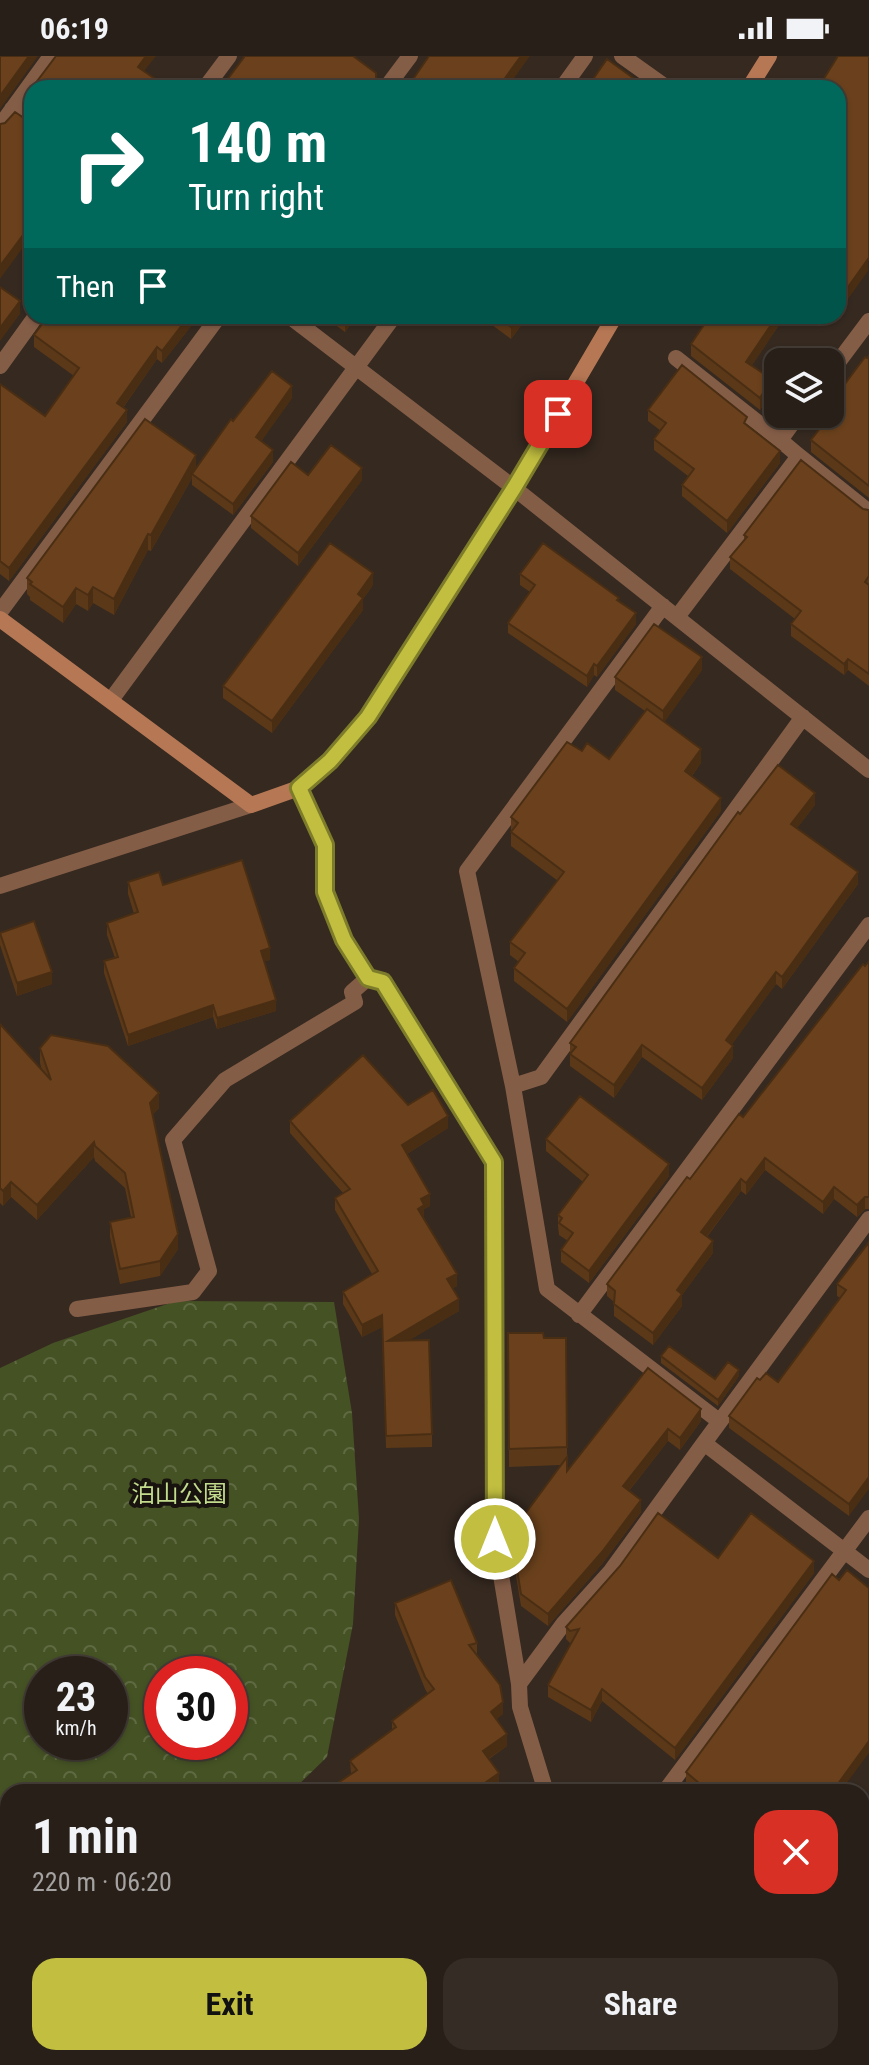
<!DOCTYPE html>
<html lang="en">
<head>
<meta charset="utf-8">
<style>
	:root { --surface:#281f18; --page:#342c25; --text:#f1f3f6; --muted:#a5a2a2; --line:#443d37; --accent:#c1be40 }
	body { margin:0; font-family:"Roboto Condensed","Noto Sans JP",sans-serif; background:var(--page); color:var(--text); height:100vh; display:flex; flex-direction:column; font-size:30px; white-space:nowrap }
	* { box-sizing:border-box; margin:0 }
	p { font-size:26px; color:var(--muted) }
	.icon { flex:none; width:44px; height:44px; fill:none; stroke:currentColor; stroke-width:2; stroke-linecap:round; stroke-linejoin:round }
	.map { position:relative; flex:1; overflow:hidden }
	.sheet { position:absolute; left:0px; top:1728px; width:870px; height:282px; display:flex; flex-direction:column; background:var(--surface); border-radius:24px 24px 0 0; box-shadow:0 2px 6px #0004,0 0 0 2px var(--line) }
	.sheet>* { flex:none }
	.hud { position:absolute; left:24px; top:24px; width:822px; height:244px; border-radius:24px; box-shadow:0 2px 6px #0004,0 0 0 2px var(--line); background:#00695c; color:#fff; overflow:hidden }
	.buttons { position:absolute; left:764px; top:292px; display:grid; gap:16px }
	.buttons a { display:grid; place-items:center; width:80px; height:80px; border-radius:16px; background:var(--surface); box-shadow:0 2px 6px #0004,0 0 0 2px var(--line); font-size:40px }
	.speed { position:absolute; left:24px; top:1600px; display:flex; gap:16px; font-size:40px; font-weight:700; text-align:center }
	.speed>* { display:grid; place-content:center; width:104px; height:104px; border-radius:50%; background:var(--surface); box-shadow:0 2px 6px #0004,0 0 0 2px var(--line); line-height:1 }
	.speed small { font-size:20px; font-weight:400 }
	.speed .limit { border:12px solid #d22; background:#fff; color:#111 }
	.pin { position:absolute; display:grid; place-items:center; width:68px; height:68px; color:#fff; margin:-34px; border-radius:16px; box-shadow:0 4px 12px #0006 }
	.me { position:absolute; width:88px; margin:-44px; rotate:0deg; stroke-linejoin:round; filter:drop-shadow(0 0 6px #0008) }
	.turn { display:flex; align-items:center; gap:28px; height:168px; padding:0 32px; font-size:36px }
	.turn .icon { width:104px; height:104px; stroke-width:2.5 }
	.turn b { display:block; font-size:56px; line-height:68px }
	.then { display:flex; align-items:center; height:76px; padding:0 32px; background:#0003; gap:16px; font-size:30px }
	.round { display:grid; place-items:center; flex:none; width:84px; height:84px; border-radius:24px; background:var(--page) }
	.overview { display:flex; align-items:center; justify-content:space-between; height:136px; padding:0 32px }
	h1 { font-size:48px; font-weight:700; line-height:60px }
	.button { display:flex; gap:16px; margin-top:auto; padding:16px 32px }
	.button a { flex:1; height:92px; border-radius:24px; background:var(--accent); color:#111; font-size:32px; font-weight:700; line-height:92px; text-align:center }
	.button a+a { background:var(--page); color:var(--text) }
	.status { display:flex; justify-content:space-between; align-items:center; height:56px; padding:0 40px; background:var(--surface); direction:ltr }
	.status svg { height:22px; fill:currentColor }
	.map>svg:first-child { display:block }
</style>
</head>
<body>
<div class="status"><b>06:19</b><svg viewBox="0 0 49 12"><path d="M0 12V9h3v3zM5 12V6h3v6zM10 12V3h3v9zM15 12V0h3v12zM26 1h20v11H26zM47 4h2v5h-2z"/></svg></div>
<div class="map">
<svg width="869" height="2009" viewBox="0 0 869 2009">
	<defs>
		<pattern id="park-crowns" width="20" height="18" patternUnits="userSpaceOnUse" patternTransform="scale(2)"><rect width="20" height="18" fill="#455224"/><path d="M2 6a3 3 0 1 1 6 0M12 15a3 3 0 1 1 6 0" fill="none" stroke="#5f6a43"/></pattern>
	</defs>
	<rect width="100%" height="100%" fill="#352920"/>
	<path fill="url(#park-crowns)" fill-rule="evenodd" d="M176,1245L334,1246L352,1357L359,1463L353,1568L327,1701L291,1736H8V2002H194L195,2009H0V1312L53,1287ZM42,1618H110V1686H42ZM162,1618H230V1686H162Z"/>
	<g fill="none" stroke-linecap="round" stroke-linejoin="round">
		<path stroke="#845d47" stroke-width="16" d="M77,1253L193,1236L209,1215L173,1084L225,1024L355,946L352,936L368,922"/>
		<path stroke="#845d47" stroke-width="16" d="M622,0L667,32
			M205,32L229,0
			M386,32L410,0
			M562,32L585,0
			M12,53L32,68
			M0,70L51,0
			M289,260L514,432L869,714
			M676,302L780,384
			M0,310L36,260
			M830,317L869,265
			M799,400L780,384L799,358
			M663,550L467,815L513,1030L547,1233L719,1365
			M0,556L219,260
			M677,561L799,400L869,456
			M111,644L394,260
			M299,732L325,789V836L344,884L368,922L383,926L494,1106L495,1483L519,1628L520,1651L546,1736
			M0,830L251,749
			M513,1030L541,1021L803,661
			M869,1163L704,1387L869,1514
			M579,1259L869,869
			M519,1628L564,1567L611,1515L704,1387
			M666,1734L869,1462
			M862,1765L869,1755
			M195,2002L199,2009
			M650,2002L653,2009"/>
		<path stroke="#b67754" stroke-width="16" d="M749,32L769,0
			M0,563L251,749L299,732L330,705L368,661L514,432L615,260"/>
	</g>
	<path fill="#5b3818" d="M32,32V55L28,51V38Z
		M48,260H199L162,307L157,303L123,352L127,366L9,525L0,518V328L45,360L74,320L34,291V279Z
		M323,260H357L345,276Z
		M480,260H528L511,283Z
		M710,260H785L752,309L772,335L760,354L691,300V288Z
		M869,300V442L811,396V384L828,362V358H830V348Z
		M292,342L261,385L273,406L233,459L192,429V422L151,495L148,494L114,559L93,547L88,555L76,548L63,567L30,544V541L27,538V522L196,412L233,365Z
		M648,354L747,370L780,407L727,477L682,440V429L688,420L654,394V383L661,375L648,365Z
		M362,424L298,510L251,472V460Z
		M863,453L869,454V630L848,614L844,619L791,580V568L795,563L730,513V501L744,484V479Z
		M520,518L619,545L636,568L597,621L594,619L587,631L508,577V567L530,536L520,529Z
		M373,529L363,543V554L272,677L223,642V630Z
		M702,614L664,666L701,707L692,720L721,755L567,966L514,925V912L519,906L510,899V886L558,825L511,790V761L582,695L609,703L645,655L615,634V621Z
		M815,749L797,772L858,828L782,933L776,928L731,988L733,1002L702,1044L642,1001L614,1042L570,1010V987L740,758Z
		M128,826L163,829L270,904L264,905L276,955L217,973L213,961L128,990L104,917V905L115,902L107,879V867L134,858L128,838Z
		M0,877L52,928L17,940L0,889Z
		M869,905V1153H865L857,1161L834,1143L823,1158L765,1114L746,1139L741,1135L707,1181L713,1197L682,1239V1250L653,1289L614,1260V1246L607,1240V1228L690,1123L743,1061Z
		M0,968L42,1015L40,1007V992L159,1052L152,1059L178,1193L160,1220L120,1228L110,1181V1166L131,1161L125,1132L95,1105L94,1101L37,1164L11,1141L3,1150L0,1147Z
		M408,1049L448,1072L407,1098L430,1150L424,1153V1162L457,1230L453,1232L459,1255L409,1284L432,1378V1391L386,1392L382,1271L362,1281L343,1248V1236L372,1218L335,1154V1142L343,1137L290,1077V1065Z
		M546,1083L669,1120L589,1227L561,1206V1194L568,1185L559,1179L558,1170V1159L583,1126L546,1095Z
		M869,1186L849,1460L729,1372V1360L760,1324L778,1326L840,1242L837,1240V1228Z
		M508,1277L567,1391V1415L648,1312L701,1365L680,1394L668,1385L629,1435L641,1456L602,1508L548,1570L521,1550L511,1489V1477L561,1409L509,1411Z
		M661,1300L715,1323L739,1320L718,1350L661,1307Z
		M718,1502L814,1517L675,1704L602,1645L591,1666L548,1641V1629L572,1586L570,1587L566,1583V1571Z
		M839,1524L869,1532L694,1735L686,1728V1716Z
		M395,1547L477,1587V1599L503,1658L496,1663L507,1690L489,1703L499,1729L489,1736H332V1731L351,1718L350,1705L392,1674V1665L428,1638L425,1633L395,1559Z
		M862,1779L869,1783V1872L862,1867Z
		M106,2002H144L146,2009H108Z
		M218,2002H293L270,2009H221Z"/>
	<path fill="#4a2e14" d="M29,0H38L0,53V40Z
		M146,0H156L138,23V11Z
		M521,0H530L507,32H498Z
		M32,167V179L0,223V210Z
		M868,203V215L838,257V245Z
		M20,245V258L0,285V272Z
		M189,260H199L162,307V295Z
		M347,260H357L345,276V264Z
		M519,260H528L511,283V271Z
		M777,260H785L746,318V306Z
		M157,291V303L117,360V347Z
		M772,323V335L760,354V342Z
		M292,330V342L256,393V381Z
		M127,354V366L9,525V512Z
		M273,394V406L233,459V448Z
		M780,395V407L727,477V465Z
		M196,399V415L192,418V422L151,495V479Z
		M362,412V424L298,510V497Z
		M148,478V494L114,559V543Z
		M373,517V529L363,543V554L272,677V665Z
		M93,531V547L88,555V539Z
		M76,532V548L63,567V551Z
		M636,557V568L597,621V610Z
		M702,601V614L663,668V655Z
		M848,603V614L844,619V608Z
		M594,608V619L587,631V620Z
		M701,693V707L685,729V715Z
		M815,737V749L791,780V768Z
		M721,742V755L567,966V953Z
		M858,816V828L782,933V921Z
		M270,892V904L261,906V895Z
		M52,916V928L17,940V927Z
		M776,916V928L726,997V984Z
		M276,944V955L217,973V962Z
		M213,949V961L128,990V979Z
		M642,989V1001L614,1042V1029Z
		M733,990V1002L702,1044V1032Z
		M159,1037V1052L150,1062V1047Z
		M448,1060V1072L402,1101V1089Z
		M94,1086V1101L37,1164V1149Z
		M765,1102V1114L746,1139V1127Z
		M669,1108V1120L589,1227V1215Z
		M741,1123V1135L701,1188V1176Z
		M11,1126V1141L3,1150V1135Z
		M834,1131V1143L823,1158V1146Z
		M430,1138V1150L424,1153V1162L418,1165V1153L421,1143Z
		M865,1141V1153L857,1161V1149Z
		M178,1178V1193L160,1220V1205Z
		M713,1185V1197L682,1239V1250L653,1289V1277L677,1234Z
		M457,1218V1230L447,1235V1223Z
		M459,1243V1255L388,1297V1285Z
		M382,1259V1271L362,1281V1269Z
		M739,1314V1320L718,1350V1344Z
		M701,1353V1365L680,1394V1382Z
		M668,1373V1385L623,1442V1430Z
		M869,1421V1433L849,1460V1448Z
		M641,1444V1456L602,1508L548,1570V1558Z
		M814,1505V1517L675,1704V1692Z
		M602,1633V1645L591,1666V1654Z
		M503,1646V1658L491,1668V1656Z
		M507,1678V1690L483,1706V1695Z
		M869,1685V1697L840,1736H832Z
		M499,1717V1729L489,1736H472Z
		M254,2002H293L270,2009H231Z"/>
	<path fill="#6a411c" stroke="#4a2e14" stroke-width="2" d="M0,0H29L0,40Z
		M56,0H146L138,11L168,32H32Z
		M245,0H353L376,17V23L380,29L385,30L392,29L396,32H221Z
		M429,0H521L498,32H407Z
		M838,0H869V204L868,203L838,245V32H818Z
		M607,3L647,32H587Z
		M32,32V42L28,38Z
		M15,56L30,66H32V167L0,210V68L5,67Z
		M0,231L20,245L0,272Z
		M48,260H189L162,295L157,291L117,347L127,354L9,512L0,505V328L45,360L79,312L34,279Z
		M496,260H519L511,271Z
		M710,260H777L746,306L772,323L760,342L691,288Z
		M869,300V430L811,384L834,354L830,351V348L865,301L867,302Z
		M682,309L747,361L744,367L780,395L727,465L682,429L694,413L654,383L666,367L648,354Z
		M272,315L292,330L256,381L273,394L233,448L192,418L231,363L233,365Z
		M145,363L196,399L151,479L148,478L114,543L93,531L88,539L76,532L63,551L30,528L32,526L27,522Z
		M331,389L362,412L298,497L251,460L291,406L308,419Z
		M801,404L863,453L869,454V520L865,526L869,529V618L848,603L844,608L791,568L801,555L730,501L747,481L744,479Z
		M330,487L373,517L358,538L363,542L272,665L223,630Z
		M543,487L619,542L617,544L636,557L597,610L594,608L587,620L508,567L535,529L520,518Z
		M654,568L702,601L663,655L615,621Z
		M647,653L701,693L685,715L721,742L567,953L514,912L525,897L510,886L564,816L511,776L518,767L511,761L567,686L582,695L587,687L609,703Z
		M778,709L815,737L791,768L858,816L782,921L776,916L726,984L733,990L702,1032L642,989L614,1029L570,998L576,991L570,987L738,756L740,758Z
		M242,804L270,892L261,895L276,944L217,962L213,949L128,979L104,905L118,901L107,867L138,856L128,826L159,816L163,829Z
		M34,865L52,916L17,927L0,877Z
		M869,905V1141H865L857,1149L834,1131L823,1146L765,1102L746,1127L741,1123L701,1176L713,1185L677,1234L682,1238L653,1277L614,1248L615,1235L607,1228L687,1121L690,1123L739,1058L743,1061L863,908L865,910Z
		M0,968L51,1024L40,992L51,979L108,990L159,1037L150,1047L178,1178L160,1205L120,1213L110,1166L134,1161L125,1117L95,1090L94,1086L37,1149L11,1126L3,1135L0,1132Z
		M363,999L408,1049L433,1034L448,1060L402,1089L430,1138L421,1143L424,1149L418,1153L457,1218L447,1223L459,1243L388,1285L429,1284L432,1378L386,1380L382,1259L362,1269L343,1236L378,1215L335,1142L350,1133L290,1065Z
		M580,1040L669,1108L589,1215L561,1194L573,1177L559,1167L562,1162L558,1159L588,1119L546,1083Z
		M869,1186V1421L849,1448L729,1360L757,1322L760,1324L766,1317L778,1326L846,1234L837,1228Z
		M508,1277H543L544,1282H566L567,1391L509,1393Z
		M669,1290L715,1323L728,1306L739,1314L718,1344L661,1300Z
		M648,1312L701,1353L680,1382L668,1373L623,1430L641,1444L602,1496L548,1558L521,1538L511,1477L567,1401V1415Z
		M658,1457L718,1502L751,1457L814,1505L675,1692L602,1633L591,1654L548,1629L579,1573L570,1575L566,1571L620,1510Z
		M847,1514L869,1532V1685L832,1736H694L700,1728L686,1716L832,1518L839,1524Z
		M451,1524L477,1587L469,1589L500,1629L503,1646L491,1656L507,1678L483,1695L499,1717L472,1736H335L332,1731L357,1714L350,1705L396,1671L392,1665L434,1633L425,1621L395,1547Z
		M862,1779L869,1783V1860L862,1855Z
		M109,2002H144L146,2009H111Z
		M224,2002H254L231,2009H227Z
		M360,2002H618L623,2009H584L583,2007L580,2009H353L361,2005Z"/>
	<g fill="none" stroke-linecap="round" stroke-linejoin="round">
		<defs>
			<path id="route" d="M495,1483L494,1106L383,926L368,922L344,884L325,836V789L299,732L330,705L368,661L514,432L558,358"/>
		</defs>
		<use href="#route" stroke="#7d7c2a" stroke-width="20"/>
		<use href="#route" stroke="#c1be40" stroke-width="14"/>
	</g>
	<g text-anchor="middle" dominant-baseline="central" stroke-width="8" stroke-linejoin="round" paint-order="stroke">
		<g font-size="24" fill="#c2db8c" stroke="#18130f">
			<text x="179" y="1438">泊山公園</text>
		</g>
	</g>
</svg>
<div class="buttons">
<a><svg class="icon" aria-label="layers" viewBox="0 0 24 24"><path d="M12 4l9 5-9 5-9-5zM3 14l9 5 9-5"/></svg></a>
</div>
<div class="speed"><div>23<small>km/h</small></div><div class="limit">30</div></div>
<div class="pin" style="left:558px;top:358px;background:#d93025"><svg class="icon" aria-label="arrive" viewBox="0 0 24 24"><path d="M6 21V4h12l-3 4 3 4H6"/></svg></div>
<svg class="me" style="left:495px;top:1483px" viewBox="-20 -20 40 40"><circle r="17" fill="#c1be40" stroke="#fff" stroke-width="3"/><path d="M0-11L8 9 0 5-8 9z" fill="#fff"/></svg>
<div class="hud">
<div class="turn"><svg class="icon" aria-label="right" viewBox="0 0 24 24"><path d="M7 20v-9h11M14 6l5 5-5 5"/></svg><div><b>140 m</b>Turn right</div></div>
<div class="then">Then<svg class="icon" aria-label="arrive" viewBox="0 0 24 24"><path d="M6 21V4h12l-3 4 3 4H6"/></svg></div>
</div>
<section class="sheet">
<div class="overview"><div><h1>1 min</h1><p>220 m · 06:20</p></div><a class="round" style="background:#d93025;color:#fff"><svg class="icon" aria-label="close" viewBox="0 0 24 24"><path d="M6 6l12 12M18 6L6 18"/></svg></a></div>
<div class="button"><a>Exit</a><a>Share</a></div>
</section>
</div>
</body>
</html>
